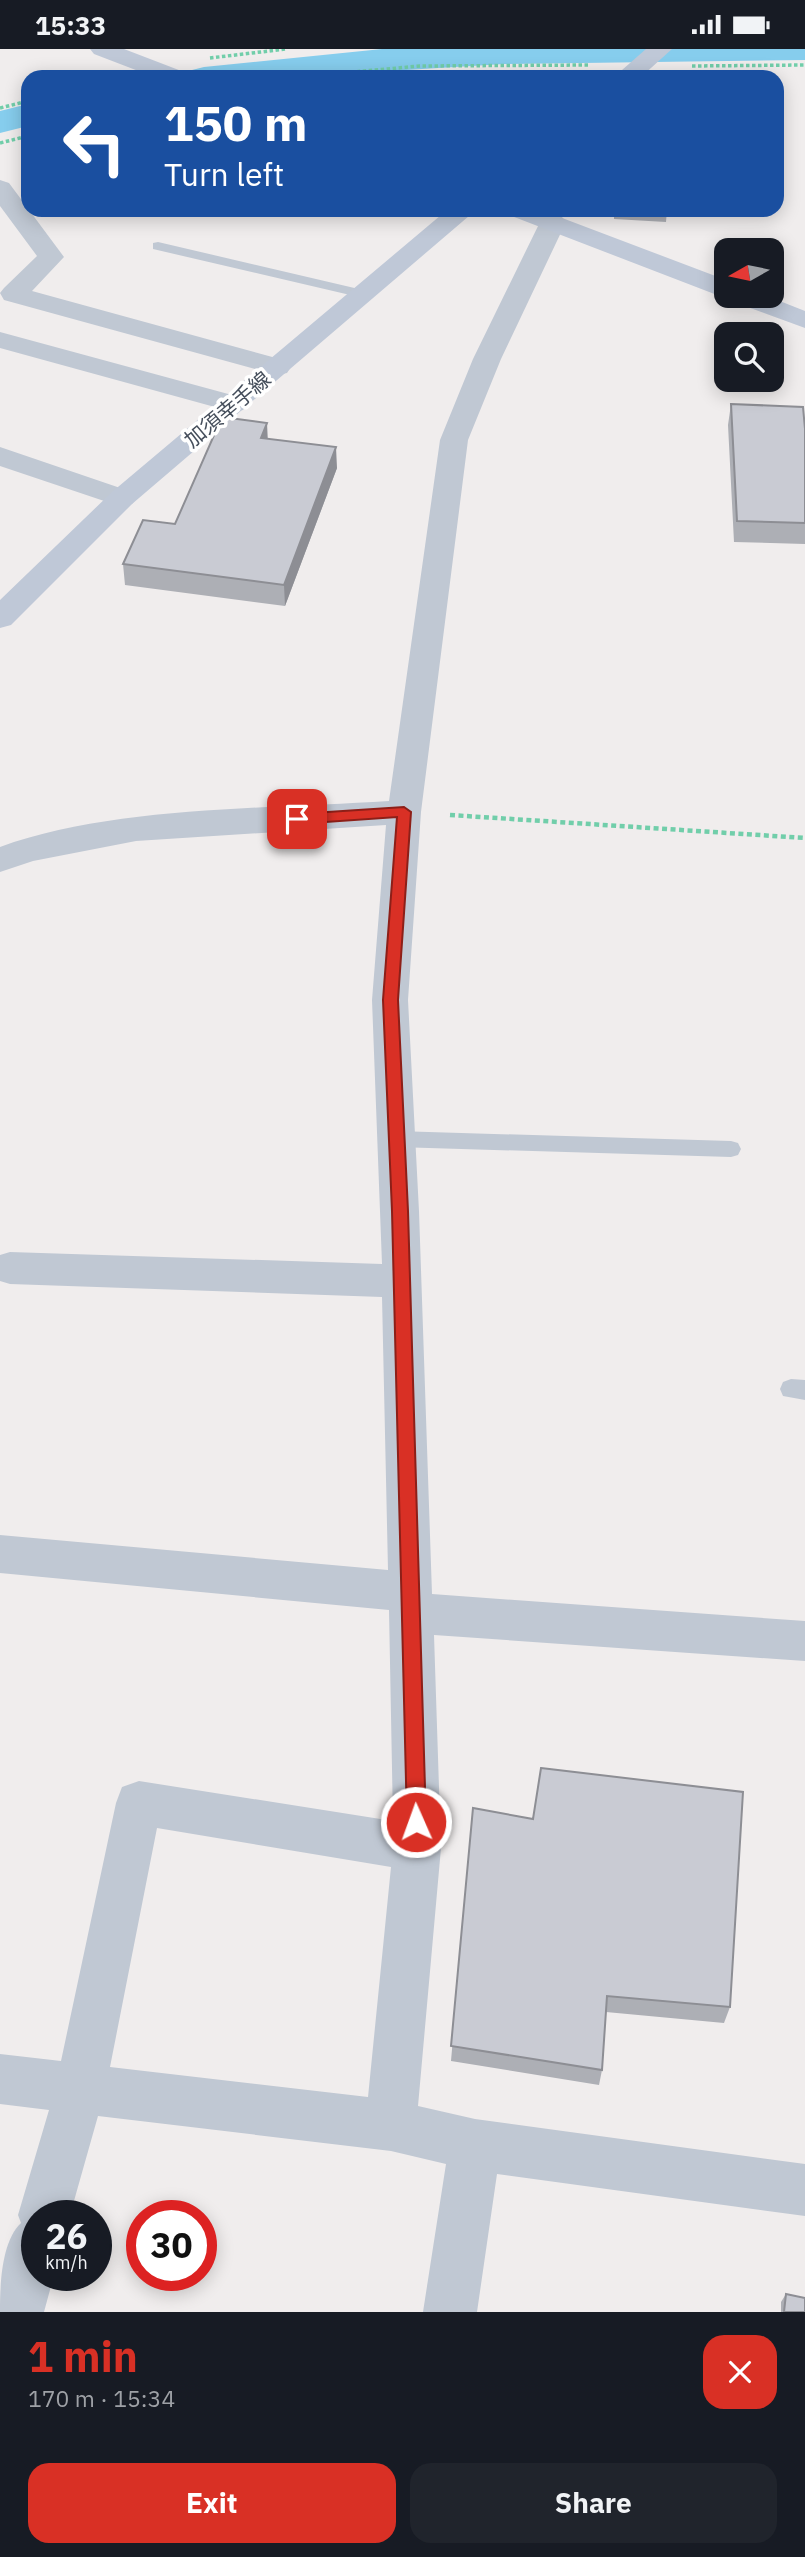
<!DOCTYPE html>
<html lang="en">
<head>
<meta charset="utf-8">
<style>
	:root { --surface:#171b24; --page:#20242c; --text:#f1f3f6; --muted:#9ea1a6; --accent:#d93025 }
	body { margin:0; font-family:"IBM Plex Sans","Noto Sans JP",sans-serif; background:var(--page); color:var(--text); height:100vh; display:flex; flex-direction:column; font-size:26px; white-space:nowrap }
	* { box-sizing:border-box; margin:0 }
	p { font-size:23px; color:var(--muted) }
	.icon { flex:none; width:38px; height:38px; fill:none; stroke:currentColor; stroke-width:2; stroke-linecap:round; stroke-linejoin:round }
	.map { position:relative; height:2263px; overflow:hidden }
	.sheet { display:flex; flex-direction:column; background:var(--surface); flex:1 }
	.sheet>* { flex:none }
	.top-card { position:absolute; left:21px; top:21px; width:763px; height:147px; border-radius:21px; box-shadow:0 4px 18px #0003; background:#1a4fa0; color:#fff; overflow:hidden }
	.needle { width:46px; rotate:261deg }
	.controls { position:absolute; left:714px; top:189px; display:grid; gap:14px }
	.controls a { display:grid; place-items:center; width:70px; height:70px; border-radius:14px; background:var(--surface); box-shadow:0 4px 18px #0003; font-size:35px }
	.speed { position:absolute; left:21px; top:2151px; display:flex; gap:14px; font-size:35px; font-weight:700; text-align:center }
	.speed>* { display:grid; place-content:center; width:91px; height:91px; border-radius:50%; background:var(--surface); box-shadow:0 4px 18px #0003; line-height:1 }
	.speed small { font-size:18px; font-weight:400 }
	.speed .limit { border:10px solid #d22; background:#fff; color:#111 }
	.pin { position:absolute; display:grid; place-items:center; width:60px; height:60px; color:#fff; margin:-30px; border-radius:14px; box-shadow:0 4px 10px #0006 }
	.me { position:absolute; width:77px; margin:-38px; rotate:358deg; stroke-linejoin:round; filter:drop-shadow(0 0 5px #0008) }
	.turn { display:flex; align-items:center; gap:24px; height:147px; padding:0 28px; font-size:32px }
	.turn .icon { width:91px; height:91px; stroke-width:2.5 }
	.turn b { display:block; font-size:49px; line-height:60px }
	.round { display:grid; place-items:center; flex:none; width:74px; height:74px; border-radius:21px; background:var(--page) }
	.head { display:flex; align-items:center; justify-content:space-between; height:119px; padding:0 28px }
	h1 { font-size:42px; font-weight:700; line-height:52px; color:var(--accent) }
	.button { display:flex; gap:14px; margin-top:auto; padding:14px 28px }
	.button a { flex:1; height:80px; border-radius:21px; background:var(--accent); color:#fff; font-size:28px; font-weight:700; line-height:80px; text-align:center }
	.button a+a { background:var(--page); color:var(--text) }
	.status { display:flex; justify-content:space-between; align-items:center; height:49px; padding:0 35px; background:var(--surface); direction:ltr }
	.status svg { height:19px; fill:currentColor }
	.map>svg:first-child { display:block }
</style>
</head>
<body>
<div class="status"><b>15:33</b><svg viewBox="0 0 49 12"><path d="M0 12V9h3v3zM5 12V6h3v6zM10 12V3h3v9zM15 12V0h3v12zM26 1h20v11H26zM47 4h2v5h-2z"/></svg></div>
<div class="map">
<svg width="805" height="2263" viewBox="0 0 805 2263">
	<rect width="100%" height="100%" fill="#f0eded"/>
	<g fill="none" stroke-linecap="round" stroke-linejoin="round">
		<path fill="#86cded" fill-rule="evenodd" d="M382,0H805V11L504,15L292,28H187L192,21L204,18Z
			M28,55V77L0,84V62Z"/>
		<path stroke="#71ceaa" stroke-width="3.5" stroke-dasharray="3.5 2.5" stroke-linecap="butt" d="M210,9L286,0
			M692,17L805,16
			M297,28L420,17L590,16
			M0,59L28,52
			M0,94L28,87"/>
		<path stroke="#71ceaa" stroke-width="4.5" stroke-dasharray="5 3.5" stroke-linecap="butt" d="M450,766L805,789"/>
		<path fill="#c0c8d3" fill-rule="evenodd" d="M158,193L363,241L370,245L363,249L153,200V194Z
			M396,1082L731,1092L738,1094L741,1100L738,1106L731,1108L396,1098L389,1096L386,1090L389,1084Z
			M791,1330L805,1331V1351L783,1347L780,1340L783,1333Z"/>
		<path fill="#c0c8d3" fill-rule="evenodd" d="M0,131L9,134L64,208L32,242L287,312L291,318L287,324L277,326L4,251L0,244L4,239L37,207L0,157Z
			M553,165L562,168L566,173L501,310L468,391L421,763L408,951L419,1162L432,1545L805,1572V1612L434,1586L441,1799L418,2057L475,2070L805,2115V2167L497,2125L477,2263H423L446,2115L391,2102L98,2067L70,2166H37V2226H54L44,2263H0C0,2237 1,2193 21,2174L18,2166L49,2061L0,2055V2005L61,2012L116,1754L122,1738L139,1732L393,1772L389,1561L0,1524V1486L388,1521L382,1248L10,1235L0,1232V1206L10,1203L382,1215L372,951L386,776L136,792L33,812L0,823V798C112,757 269,760 389,752L440,391L473,310L540,173L544,168ZM157,1779L391,1818L368,2048L110,2018Z
			M0,283L243,349L247,355L243,361L233,363L0,299Z
			M0,398L132,443L137,449L132,455L122,458L0,417Z"/>
		<path fill="#bfc8d7" fill-rule="evenodd" d="M90,0H124L184,23L188,28H154L94,5Z
			M646,0H672L641,28H614Z
			M447,161H476L132,455L11,576L0,579V551L112,443Z
			M505,161H541L726,231V247H767L805,262V279L734,253L730,247L717,246L509,166Z"/>
	</g>
	<path fill="#adafb5" d="M614,161H667L666,173L614,170Z
		M731,355L805,380V495L734,493L728,376Z
		M268,390L337,419L285,557L125,536L123,515L175,475Z
		M473,1759L730,1958L724,1974L606,1963L602,2021L599,2036L451,2012Z
		M786,2245L805,2263H781V2253Z"/>
	<path fill="#8d8e94" d="M267,374L268,395L261,389Z
		M336,398L337,419L285,557L284,536Z"/>
	<path fill="#c9cbd3" stroke="#8d8e94" stroke-width="2" d="M731,355L803,358L805,380V474L737,472Z
		M222,368L267,374L261,389L336,398L284,536L123,515L143,471L175,475Z
		M541,1719L743,1743L730,1958L607,1947L602,2021L451,1997L473,1759L533,1770Z
		M786,2245L805,2249V2263H784Z"/>
	<path fill="#d93025" stroke="#8d1f18" stroke-width="2" d="M404,758L411,763L398,951L408,1162L426,1773L423,1780L416,1782L410,1780L407,1773L392,1162L383,951L397,768L297,775L290,770L297,765Z"/>
	<g text-anchor="middle" dominant-baseline="central" stroke-width="7" stroke-linejoin="round" paint-order="stroke">
		<g font-size="21" fill="#454e5b" stroke="#fff">
			<text transform="translate(227 360) rotate(-40)">加須幸手線</text>
		</g>
	</g>
</svg>
<div class="controls">
<a><svg class="needle" viewBox="-14 -14 28 28"><path d="M0-13l5 13h-10z" fill="#e53935"/><path d="M0 13l5-13h-10z" fill="#9ea1a6"/></svg></a>
<a><svg class="icon" aria-label="search" viewBox="0 0 24 24"><circle cx="10" cy="10" r="6"/><path d="M15 15l6 6"/></svg></a>
</div>
<div class="speed"><div>26<small>km/h</small></div><div class="limit">30</div></div>
<div class="pin" style="left:297px;top:770px;background:#d93025"><svg class="icon" aria-label="arrive" viewBox="0 0 24 24"><path d="M6 21V4h12l-3 4 3 4H6"/></svg></div>
<svg class="me" style="left:416px;top:1773px" viewBox="-20 -20 40 40"><circle r="17" fill="#d93025" stroke="#fff" stroke-width="3"/><path d="M0-11L8 9 0 5-8 9z" fill="#fff"/></svg>
<div class="top-card">
<div class="turn"><svg class="icon" aria-label="left" viewBox="0 0 24 24"><path d="M17 20v-9H6M10 6l-5 5 5 5"/></svg><div><b>150 m</b>Turn left</div></div>
</div>
</div>
<section class="sheet">
<div class="head"><div><h1>1 min</h1><p>170 m · 15:34</p></div><a class="round" style="background:#d93025;color:#fff"><svg class="icon" aria-label="close" viewBox="0 0 24 24"><path d="M6 6l12 12M18 6L6 18"/></svg></a></div>
<div class="button"><a>Exit</a><a>Share</a></div>
</section>
</body>
</html>
